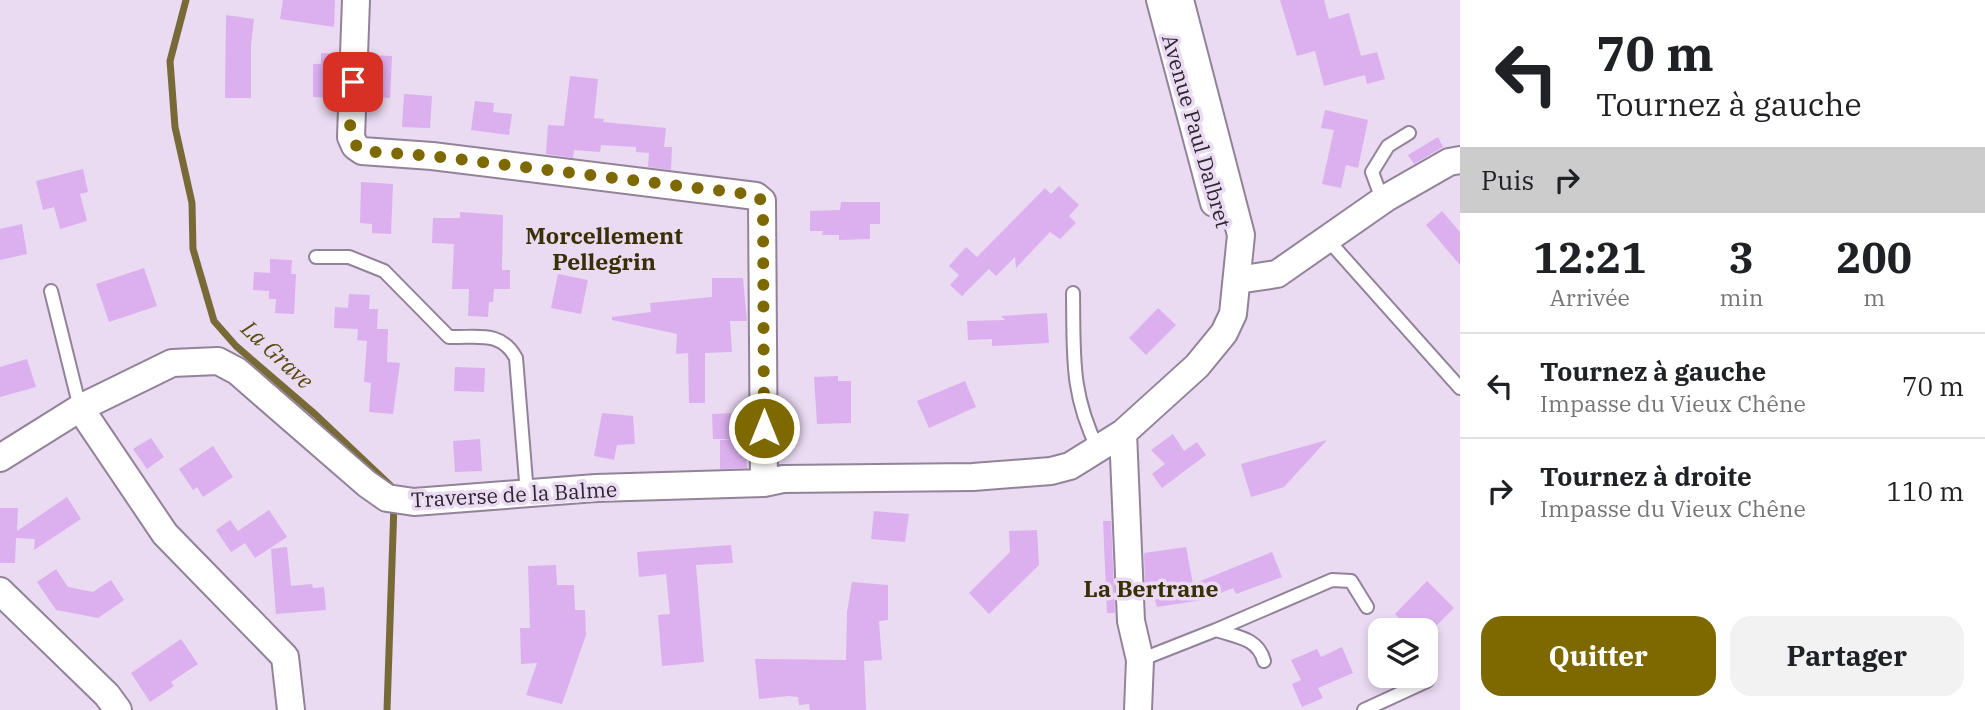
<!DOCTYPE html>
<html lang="fr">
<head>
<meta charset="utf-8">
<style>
	:root { --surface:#fff; --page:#f2f2f2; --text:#202124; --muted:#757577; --line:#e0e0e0; --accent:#7d6900 }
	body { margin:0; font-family:"IBM Plex Serif",serif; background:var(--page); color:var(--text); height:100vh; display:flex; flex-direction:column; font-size:26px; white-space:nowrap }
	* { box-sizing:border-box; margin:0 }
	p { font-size:23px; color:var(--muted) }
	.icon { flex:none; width:38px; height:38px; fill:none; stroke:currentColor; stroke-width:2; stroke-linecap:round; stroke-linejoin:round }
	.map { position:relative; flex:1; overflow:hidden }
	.drawer { display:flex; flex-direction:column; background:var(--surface); width:525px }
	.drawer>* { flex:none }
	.top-card { background:#fff; color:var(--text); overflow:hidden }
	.tools { position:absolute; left:1368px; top:618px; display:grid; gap:14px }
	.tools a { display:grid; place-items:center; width:70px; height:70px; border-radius:14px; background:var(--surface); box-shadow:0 4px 10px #0003; font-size:35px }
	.pin { position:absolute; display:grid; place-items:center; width:60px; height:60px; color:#fff; margin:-30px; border-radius:14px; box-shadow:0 4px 10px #0006 }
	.me { position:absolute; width:77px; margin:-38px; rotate:0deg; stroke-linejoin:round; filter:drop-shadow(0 0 5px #0008) }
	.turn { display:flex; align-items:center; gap:24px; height:147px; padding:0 21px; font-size:32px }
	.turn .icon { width:91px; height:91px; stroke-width:2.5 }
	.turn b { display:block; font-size:49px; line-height:60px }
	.then { display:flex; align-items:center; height:66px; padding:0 21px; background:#0003; gap:14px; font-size:26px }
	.eta { display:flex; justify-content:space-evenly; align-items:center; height:119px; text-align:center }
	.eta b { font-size:42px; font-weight:700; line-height:49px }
	.button { display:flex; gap:14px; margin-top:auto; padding:14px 21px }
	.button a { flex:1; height:80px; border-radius:21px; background:var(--accent); color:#fff; font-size:28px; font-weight:700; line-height:80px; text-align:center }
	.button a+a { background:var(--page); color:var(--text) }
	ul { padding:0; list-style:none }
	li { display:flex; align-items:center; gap:21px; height:105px; padding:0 21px; border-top:2px solid var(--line) }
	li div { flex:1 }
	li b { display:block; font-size:26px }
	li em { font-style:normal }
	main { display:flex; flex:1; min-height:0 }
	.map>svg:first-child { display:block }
</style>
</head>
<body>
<main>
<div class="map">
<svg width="1460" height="710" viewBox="0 0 1460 710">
	<rect width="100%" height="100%" fill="#eadaf2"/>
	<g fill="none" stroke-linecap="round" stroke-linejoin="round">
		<path stroke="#786a37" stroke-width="7" d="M186,0L170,61L175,127L192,203L193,249L214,321L236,346L316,415L391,486
			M387,710L394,504"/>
	</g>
	<path fill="#dcb0ef" d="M283,0H335L334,27L280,19Z
		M1280,0H1324L1329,19L1349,13L1361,56L1377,52L1385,79L1367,84L1365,75L1324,86L1315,51L1297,56Z
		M226,15L254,19L251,46V98H225Z
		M321,53L338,54L337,98L313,97V64H321Z
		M370,55L392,56L390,98L368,96Z
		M570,76L598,79L594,118L604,119L603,122L666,128L664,147H672L671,170L648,167L649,153L636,152V147L601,145L600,152L574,150L573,158L546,154L548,125L564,126Z
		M404,94L432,96L430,128L402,127Z
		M475,101L494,103L493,112L512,114L509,135L471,130Z
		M1325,110L1368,120L1358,168L1346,165L1341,188L1322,184L1334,130L1321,128Z
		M1438,137L1443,147L1414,164L1408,155Z
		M83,169L88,192L80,194L87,221L60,229L54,207L43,210L36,181Z
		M361,182L393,184L391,234L372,233V224L360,223Z
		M1059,186L1079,205L1069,216L1076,223L1060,239L1050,232L1016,268L1015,257L996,276L989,269L962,296L950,285L959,275L949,266L966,247L977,257L1045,188L1051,194Z
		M841,202H880V224H870V239L839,240V235H822L823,231H810V211L840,210Z
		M1442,211L1460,232V265L1426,225Z
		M460,212L503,215L502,270H510V289H494L493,302H489L488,317L468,316L469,289H452L454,244L432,243L433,218H460Z
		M22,224L27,254L0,260V229Z
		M270,259L292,260L291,274H296L294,314L275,313L276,299H269V291L253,290L254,272L270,273Z
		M144,268L157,306L109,322L96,284Z
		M558,274L588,280L581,314L551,308Z
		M712,278H743L747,321H730L732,352L705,353V403H689L688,353L676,354L677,334L612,320V317L651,312L650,303L712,297Z
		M349,294L370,295L369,309H378L377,329H388L387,362L400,363L393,414L369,412L371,383L364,382L367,341L357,340L358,329L334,328L335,307L348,308Z
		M1158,308L1176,325L1146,355L1129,338Z
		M1047,313L1049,343L992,346V339L968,340L967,321L1005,320L1001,316Z
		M27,359L36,387L0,397V367Z
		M455,367L485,368L484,392L454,391Z
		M838,376V381H851V423L817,424L814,377Z
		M965,381L976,407L929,428L917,401Z
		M602,413L633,416L635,444L617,445L614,460L594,456Z
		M735,413V439H713L712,414Z
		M1173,434L1184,451L1197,442L1206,455L1162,488L1152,474L1165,464L1151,450Z
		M151,438L164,457L147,469L133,449Z
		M480,439L482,471L455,472L453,441Z
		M745,439L747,468L720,469V440Z
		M1327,440L1284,487L1251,497L1241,464Z
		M213,446L233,477L203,497L197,487L193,490L179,469Z
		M67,497L81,519L34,550L35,539L16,538L15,563H0V508H18L17,531Z
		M269,510L287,537L255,558L245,543L231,552L216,530L230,520L238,531Z
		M874,511L909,514L905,542L871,539Z
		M1103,521H1111L1115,613H1107Z
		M1037,530L1039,565L989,614L969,593L1010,552L1009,531Z
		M731,545L733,563L696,565L704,662L662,666L658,615L670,614L666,574L639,577L637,552Z
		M287,547L291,586L312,584L313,588L324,587L326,610L276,614L271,549Z
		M1186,547L1193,584L1272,552L1282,577L1236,594L1233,588L1203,600L1157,607L1155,600L1162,597L1159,581L1145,583L1144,553Z
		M556,565L557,585H574L575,610H585L586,635L562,704L526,695L537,663L521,664L520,628H530L528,566Z
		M56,569L68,587L93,592L111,580L124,600L98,618L56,610L37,582Z
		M1427,581L1454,608L1432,630H1387L1399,618L1395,614Z
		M852,582L888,585V620L879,621L882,660L864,661L866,710H810L809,704L799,705L798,697L789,696L759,699L755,659L846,660L847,612Z
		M181,639L198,664L171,682L174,686L150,702L131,673Z
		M1342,647L1353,673L1318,688L1323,698L1302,707L1292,684L1301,680L1291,660L1317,649L1321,657Z"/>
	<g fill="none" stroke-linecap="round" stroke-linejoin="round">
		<defs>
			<path id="service" d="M1386,198L1379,191L1372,172L1388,146L1409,133
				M1328,240L1460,388
				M316,257H349L384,271L449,337C477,338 501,330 516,358L527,494
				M51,291L80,408
				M1073,293C1074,354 1070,393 1098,449
				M1216,630C1237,637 1258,638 1264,661
				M1140,660L1216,630L1332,580L1351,581L1367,607
				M1364,710L1427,681"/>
			<path id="minor" d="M356,0L351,137L355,146L362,151L432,156L756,196L762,201L764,483
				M1160,0L1214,203
				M1237,280L1277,274L1386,198L1449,162L1460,160
				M80,408L165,534L285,657L291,710
				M1123,433L1131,621L1140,660L1138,710
				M0,458L80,408L172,363L218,361L237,371L367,484L387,498L414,502L596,488L764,483L783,479L973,477L1051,471L1070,466L1123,433L1197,366L1224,333L1233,314L1241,235L1180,0
				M0,591L107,695L118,710"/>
		</defs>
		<use href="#service" stroke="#928399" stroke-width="16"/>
		<use href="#minor" stroke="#928399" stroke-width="30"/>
		<use href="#service" stroke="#fff" stroke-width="12"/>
		<use href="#minor" stroke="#fff" stroke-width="26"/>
	</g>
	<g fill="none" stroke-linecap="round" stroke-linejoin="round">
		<path stroke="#7d6900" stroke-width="12" stroke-dasharray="0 21.6" d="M353,82C352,102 343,139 362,151L432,156L756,195L762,201L763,211L764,428"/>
	</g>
	<g text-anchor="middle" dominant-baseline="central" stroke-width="7" stroke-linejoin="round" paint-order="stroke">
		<g font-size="21" fill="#2c262f" stroke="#eadaf2">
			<text transform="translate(1197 131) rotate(74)">Avenue Paul Dalbret</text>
			<text transform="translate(514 494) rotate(-3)">Traverse de la Balme</text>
		</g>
		<g font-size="23" font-weight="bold" fill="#392f04" stroke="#eadaf2">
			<text x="604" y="235">Morcellement<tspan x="604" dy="26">Pellegrin</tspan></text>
			<text x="1151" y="588">La Bertrane</text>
		</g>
		<g font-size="23" font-style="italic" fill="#574a0d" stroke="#eadaf2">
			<text transform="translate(278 354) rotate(43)">La Grave</text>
		</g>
	</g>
</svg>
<div class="tools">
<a><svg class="icon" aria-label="layers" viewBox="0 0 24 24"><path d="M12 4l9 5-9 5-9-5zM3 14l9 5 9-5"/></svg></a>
</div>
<div class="pin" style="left:353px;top:82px;background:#d93025"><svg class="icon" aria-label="arrive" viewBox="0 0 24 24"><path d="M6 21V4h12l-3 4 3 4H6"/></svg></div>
<svg class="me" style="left:764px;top:428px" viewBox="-20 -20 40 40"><circle r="17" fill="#7d6900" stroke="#fff" stroke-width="3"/><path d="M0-11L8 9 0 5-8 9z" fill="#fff"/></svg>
</div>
<section class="drawer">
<div class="top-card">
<div class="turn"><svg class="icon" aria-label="left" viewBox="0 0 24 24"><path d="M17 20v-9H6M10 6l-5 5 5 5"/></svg><div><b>70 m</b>Tournez à gauche</div></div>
<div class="then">Puis<svg class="icon" aria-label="right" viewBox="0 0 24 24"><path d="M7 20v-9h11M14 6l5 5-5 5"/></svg></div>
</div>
<div class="eta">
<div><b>12:21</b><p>Arrivée</p></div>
<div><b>3</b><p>min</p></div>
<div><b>200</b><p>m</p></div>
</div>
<ul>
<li><svg class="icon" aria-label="left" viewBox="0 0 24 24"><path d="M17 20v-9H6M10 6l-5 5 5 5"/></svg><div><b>Tournez à gauche</b><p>Impasse du Vieux Chêne</p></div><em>70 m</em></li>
<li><svg class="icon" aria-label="right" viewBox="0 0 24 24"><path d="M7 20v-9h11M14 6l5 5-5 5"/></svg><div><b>Tournez à droite</b><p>Impasse du Vieux Chêne</p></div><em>110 m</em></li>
</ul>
<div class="button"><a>Quitter</a><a>Partager</a></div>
</section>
</main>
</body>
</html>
